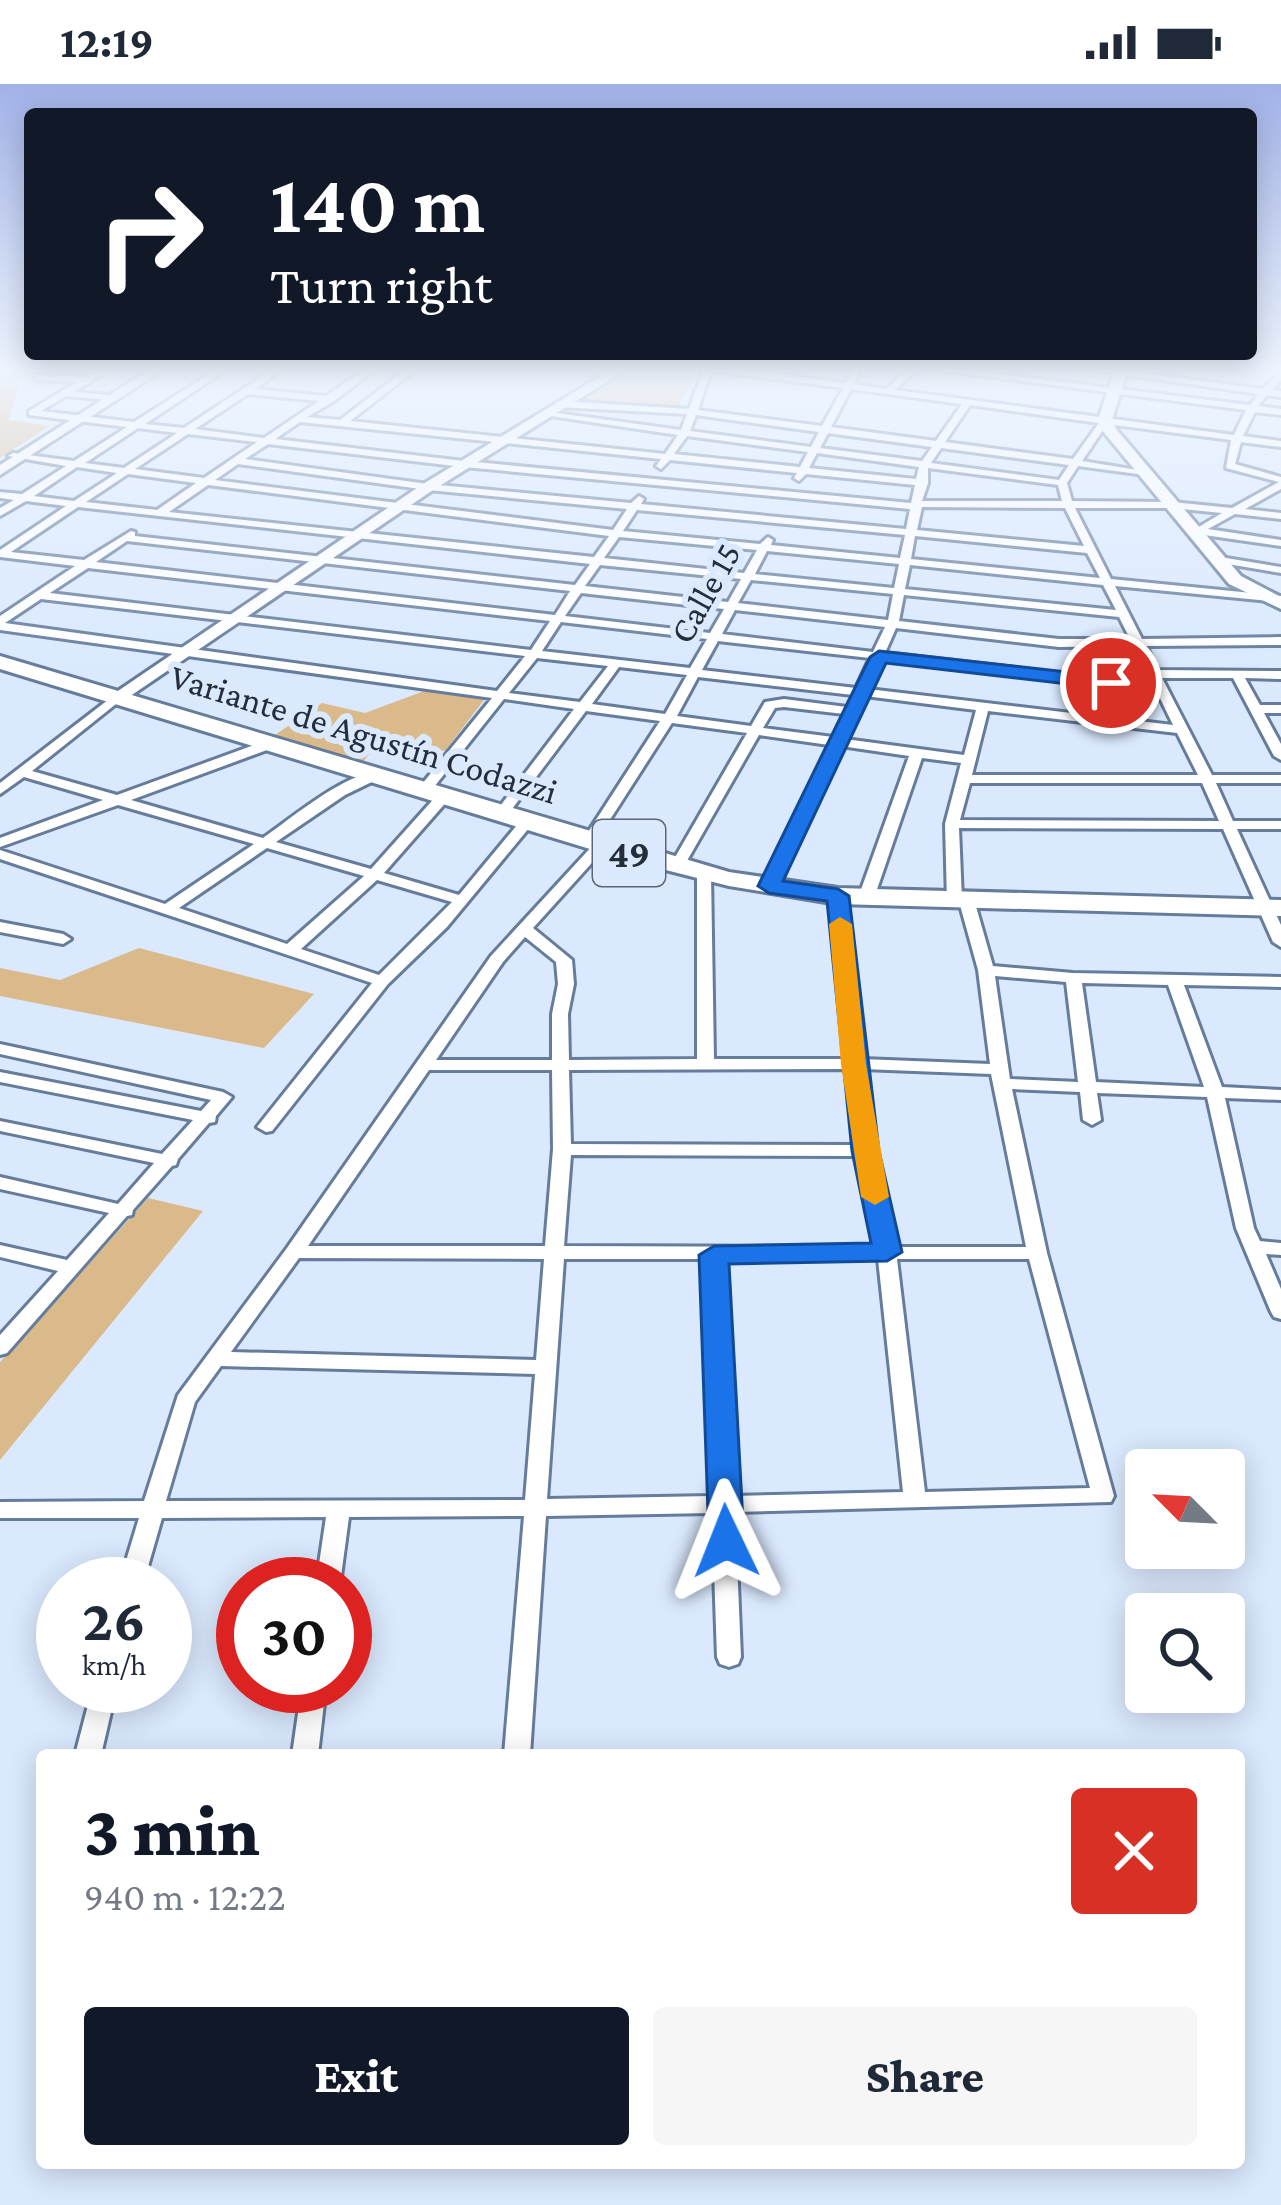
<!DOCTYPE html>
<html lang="en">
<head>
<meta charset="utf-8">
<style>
	:root { --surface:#fff; --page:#f6f6f7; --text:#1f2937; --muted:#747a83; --accent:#111827 }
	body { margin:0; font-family:"Crimson Pro",serif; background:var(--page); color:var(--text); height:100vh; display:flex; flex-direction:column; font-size:45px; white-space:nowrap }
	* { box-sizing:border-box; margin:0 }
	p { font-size:39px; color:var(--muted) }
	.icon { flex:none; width:66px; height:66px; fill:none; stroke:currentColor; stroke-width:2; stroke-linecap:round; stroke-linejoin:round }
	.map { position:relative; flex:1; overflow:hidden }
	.panel { position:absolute; left:36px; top:1665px; width:1209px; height:420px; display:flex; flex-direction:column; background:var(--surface); border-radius:12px; box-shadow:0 6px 30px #0003 }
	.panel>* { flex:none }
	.banner { position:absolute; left:24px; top:24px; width:1233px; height:252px; border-radius:12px; box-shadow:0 6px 30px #0003; background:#111827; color:#fff; overflow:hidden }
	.needle { width:78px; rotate:294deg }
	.buttons { position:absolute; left:1125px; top:1365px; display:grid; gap:24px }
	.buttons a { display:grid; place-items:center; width:120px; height:120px; border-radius:12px; background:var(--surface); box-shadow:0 6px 30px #0003; font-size:60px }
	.speed { position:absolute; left:36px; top:1473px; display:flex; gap:24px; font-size:60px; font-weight:700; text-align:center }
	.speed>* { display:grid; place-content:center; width:156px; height:156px; border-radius:50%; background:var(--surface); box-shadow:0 6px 30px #0003; line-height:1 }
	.speed small { font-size:30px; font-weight:400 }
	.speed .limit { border:18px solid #d22; background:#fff; color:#111 }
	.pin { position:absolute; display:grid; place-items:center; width:102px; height:102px; color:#fff; margin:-51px; border:6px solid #fff; border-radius:50%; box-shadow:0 3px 12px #0007 }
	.me { position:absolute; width:132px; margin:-66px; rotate:358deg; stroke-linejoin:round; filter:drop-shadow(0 0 9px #0008) }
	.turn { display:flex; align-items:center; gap:42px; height:252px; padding:0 48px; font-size:54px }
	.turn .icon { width:156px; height:156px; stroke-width:2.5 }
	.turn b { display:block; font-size:84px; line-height:102px }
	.round { display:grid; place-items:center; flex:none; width:126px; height:126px; border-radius:12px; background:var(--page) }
	.head { display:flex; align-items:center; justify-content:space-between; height:204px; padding:0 48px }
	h1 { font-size:72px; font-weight:800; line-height:90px; color:var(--accent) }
	.primary-button { display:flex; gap:24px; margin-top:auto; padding:24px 48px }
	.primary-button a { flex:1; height:138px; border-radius:12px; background:var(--accent); color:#fff; font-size:48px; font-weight:800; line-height:138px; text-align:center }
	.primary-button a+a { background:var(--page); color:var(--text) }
	.status { display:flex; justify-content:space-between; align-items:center; height:84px; padding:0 60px; background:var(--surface); direction:ltr }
	.status svg { height:33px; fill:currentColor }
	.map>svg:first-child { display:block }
</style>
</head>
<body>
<div class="status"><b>12:19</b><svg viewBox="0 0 49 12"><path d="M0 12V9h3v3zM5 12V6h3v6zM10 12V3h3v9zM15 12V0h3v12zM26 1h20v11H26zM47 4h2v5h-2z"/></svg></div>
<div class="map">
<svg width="1281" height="2121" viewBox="0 0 1281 2121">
	<rect width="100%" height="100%" fill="#dae9fe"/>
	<path fill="#dab98b" d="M0,284H23L9,336L50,342L0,374Z
		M634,285L696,287L678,324L573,318Z
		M435,603L487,612L445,667L379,658L362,679L275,651L322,619L365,629Z
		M139,864L314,910L264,964L0,912V884L60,896Z
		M148,1114L203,1127L0,1376V1278Z"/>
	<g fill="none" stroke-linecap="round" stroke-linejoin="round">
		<defs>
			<path id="minor" d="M219,284H229L145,340L184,344L275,284H285L255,305L326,312L367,284H377L334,317L307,333L340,336L408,284H418L350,337L665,370L678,351L544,331L549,328L681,346L687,330L559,323L554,320L559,317L689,325L704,284H731L845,299L854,284H862L854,300L886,305L909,284H918L895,306L1234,351L1246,326L921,284H948L1250,321L1259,310L1078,284H1104L1263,305L1281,288V296L1272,306L1281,307V313L1267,311L1258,322L1281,325V331L1255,328L1243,352L1281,357V363L1241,358L1235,380L1281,393V405L1245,425L1281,429V435L1235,430L1208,445L1281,456V462L1197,450L1192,447L1222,429L1172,424H1075L1111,495L1281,512V518L1115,502L1142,555L1281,553V561L1146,562L1158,586L1281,587V595L1245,594L1260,621H1281V629H1264L1281,660V676L1274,672L1233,594H1162L1212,691H1281V699H1216L1233,737H1281V745H1237L1281,841V863L1273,858L1223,745L959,744L962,816H972L975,819L993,882L1073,889L1281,893V903L1184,901L1222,1003L1281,1006V1016L1225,1014L1254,1144L1260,1157L1281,1159V1171L1266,1170L1281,1205V1235L1274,1233L1271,1228L1236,1144L1207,1013L1097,1009L1101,1036L1092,1041L1083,1036L1080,1008L1012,1005L1047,1169L1114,1412L1111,1418L735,1428L741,1573L738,1580L729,1583L720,1580L717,1573L712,1429L546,1432L530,1671H504L524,1432L349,1433L340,1500H316L326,1433L162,1434L143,1500H119L139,1434H0V1418L144,1417L178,1311L287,1164L491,872L595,759H585L583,756L660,637L586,627L506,733L501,734L494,730L574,625L504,615L430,708L425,709L418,705L492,614L0,546V532L75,482L0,473V466L66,422L26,417L0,432V424L14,416L0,414V408L22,410L66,382L8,372L13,369L74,377L127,343L29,331V327L77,298L37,296L34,291L85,293L101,287V291L74,308L107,311L110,316L66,312L41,327L134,338ZM711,287L843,304L822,342L698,326ZM851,305L962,320L936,357L831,343ZM248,310L319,317L264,354L195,345ZM970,321L1099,339L1073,375L945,358ZM696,331L819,348L811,363L690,347ZM300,338L661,375L656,382L661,385L670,376L797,389L794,394L799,397L806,390L915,401L911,419L464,377L275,355ZM1107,340L1231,356L1226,384L1279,398L1232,424L1172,418L1072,417L1067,399L1078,382L1145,391L1150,388L1082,377ZM138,344L177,349L124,384L85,379ZM828,349L932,363L922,377L820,364ZM188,350L257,358L204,394L135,385ZM687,352L808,368L800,383L674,370ZM268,360L464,383L910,425L906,445L641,420L644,415L639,412L631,419L428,400L245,375ZM941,364L1069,381L1059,396L931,379ZM817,369L919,383L916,395L809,384ZM238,380L428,406L627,425L613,446L215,396ZM77,383L117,389L74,417L34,412ZM928,384L1058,401L1062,417H922L928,399ZM128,390L196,399L157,426L86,418ZM208,401L609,452L594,473L169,428ZM78,423L590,480L575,501L135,452V448L131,447L84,476L11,468ZM922,423L1065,424L1084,462L917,446ZM637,426L905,451L900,474L771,461L773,456L768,453L760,460L623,447ZM915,452L1087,469L1100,494L911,475ZM619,453L757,466L744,489L604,474ZM127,457L570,507L555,531L96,478ZM767,467L899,480L894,504L755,490ZM600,481L741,495L728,518L585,502ZM910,481L1103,501L1116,526L905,505ZM88,484L550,537L531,566L50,509ZM751,496L893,510L888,536L738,519ZM581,509L724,525L710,549L565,532ZM904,511L1119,533L1130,555H1059L899,537ZM41,515L525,572L497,607L5,539ZM735,526L885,543L873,568L722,550ZM561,538L707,555L690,584L542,567ZM896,544L1059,563L1134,562L1153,600L885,569ZM718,557L870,574L856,604L702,586ZM537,574L608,582L580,618L509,609ZM882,576L1157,608L1173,641L868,605ZM619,583L687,591L665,630L592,620ZM698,593L853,611L847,623L784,615L765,618L751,642L677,632ZM865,612L976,626L964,671L845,655ZM784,623L844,630L833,653L763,644L775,624ZM988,627L1177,649L1198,691H972ZM672,639L747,649L670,782L677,786L684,782L759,651L829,661L762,802L769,806L776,802L841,662L909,672L858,814L866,819L874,814L922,674L961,679L945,740L947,818L950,821H960L978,886L990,980L862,975L846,812L838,807L830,812L845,975H714L711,790L704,786L697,790V975L569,976L568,930L574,900L572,876L533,844L609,760L602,756L595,759ZM970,699H1202L1219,737L960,736ZM525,853L556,878L558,900L552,930V976H436L503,878ZM995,892L1066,898L1078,998L1010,995ZM1082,899L1168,901L1204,1003L1096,998ZM846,985L855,1061L571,1060L569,986ZM863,985L991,990L1026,1163H895L874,1067ZM429,986H552L553,1065L545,1162H308ZM571,1071L857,1072L876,1163L564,1162ZM299,1174L544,1175L536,1276L231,1268ZM564,1175H704L712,1412L547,1415ZM724,1175H878L903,1408L734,1412ZM897,1175H1029L1090,1404L925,1408ZM221,1282L535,1290L525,1416L166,1417L195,1318Z
				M1220,473L1281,483V489L1216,478V474Z
				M117,609L121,610V616L32,687L117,711L268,656H278V662L131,716L263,754C292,734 347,687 382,687V693L345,711L276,758L371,785L439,709H449V715L384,789L459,811L522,735H532L534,738L447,843L388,900L272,1047L266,1048L257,1043L372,899L0,775V766L165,820L254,760L118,721L0,763V754L103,716L24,693L0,710V699ZM267,764L364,792L287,860L179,824ZM377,796L452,818L379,891L301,865Z
				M0,838L63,850L71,855L63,860L0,848Z
				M0,960L223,1008L232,1013L216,1032L215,1038L209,1039L178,1075L176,1081L172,1082L133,1126L132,1131L127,1132L7,1269L0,1271V1251L58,1187L0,1173V1161L67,1176L109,1129L0,1105V1093L118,1120L154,1079L0,1047V1037L162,1070L193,1036L0,998V988L201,1027L211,1016L0,970Z
				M93,1602H117L101,1671H75Z
				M302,1602H326L318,1671H292Z"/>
			<path id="tertiary" d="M152,284H166L0,391V381Z
				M614,284H629L433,406L123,617L109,613L423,400Z"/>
			<path id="secondary" d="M1115,284H1128L1112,336L1116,345L1241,492L1281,513V525L1229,500L1102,346L1098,336Z"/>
			<path id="primary" d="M0,572L729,788L838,804L1281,816V832L838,820L729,802L626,776L0,585Z"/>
		</defs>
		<use href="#minor" stroke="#657c9b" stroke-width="6"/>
		<use href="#tertiary" stroke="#657c9b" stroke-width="6"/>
		<use href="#secondary" stroke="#657c9b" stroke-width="6"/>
		<use href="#primary" stroke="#657c9b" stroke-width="6"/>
		<use href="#minor" fill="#fff" fill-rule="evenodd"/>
		<use href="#tertiary" fill="#fff" fill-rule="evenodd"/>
		<use href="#secondary" fill="#fff" fill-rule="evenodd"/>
		<use href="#primary" fill="#fff" fill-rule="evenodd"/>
	</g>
	<path fill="#a9b0d3" d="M767,284H796L795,288Z"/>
	<linearGradient id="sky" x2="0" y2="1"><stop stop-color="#a1b2e8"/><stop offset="0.49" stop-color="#eef5ff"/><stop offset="1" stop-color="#eef5ff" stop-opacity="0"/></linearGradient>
	<rect width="1281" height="581" fill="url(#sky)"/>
	<path fill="#1a73e8" stroke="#114b97" stroke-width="3" d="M879,567L1111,593L1121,599L1111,605L886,579L783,797L838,805L849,812L879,1067L902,1168L887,1177L729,1180L744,1457L738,1467L726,1471L714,1467L709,1457L699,1171L714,1162L871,1159L852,1067L827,817L769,809L758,802L870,573Z"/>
	<path fill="#f59e0b" d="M840,833L852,840L866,980L889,1113L875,1121L861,1113L841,980L829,840Z"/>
	<g text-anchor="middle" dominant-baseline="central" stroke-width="12" stroke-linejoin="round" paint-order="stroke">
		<g font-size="36" fill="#242e3b" stroke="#dae9fe">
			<text transform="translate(705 509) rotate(-61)">Calle 15</text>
			<text transform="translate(364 650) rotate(17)">Variante de Agustín Codazzi</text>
		</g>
		<rect fill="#dae9fe" stroke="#5b6676" stroke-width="3" x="593" y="736" width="72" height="66" rx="9"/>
		<g font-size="39" font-weight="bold" fill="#242e3b">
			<text x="629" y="769">49</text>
		</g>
	</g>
</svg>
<div class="buttons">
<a><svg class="needle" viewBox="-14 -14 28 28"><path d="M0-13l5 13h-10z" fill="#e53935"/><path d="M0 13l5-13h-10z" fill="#747a83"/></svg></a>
<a><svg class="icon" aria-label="search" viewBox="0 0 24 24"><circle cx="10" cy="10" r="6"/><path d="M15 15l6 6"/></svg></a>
</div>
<div class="speed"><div>26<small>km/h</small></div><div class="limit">30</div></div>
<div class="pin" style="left:1111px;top:599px;background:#d93025"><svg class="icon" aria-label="arrive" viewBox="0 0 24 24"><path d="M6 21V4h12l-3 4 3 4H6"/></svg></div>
<svg class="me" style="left:726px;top:1457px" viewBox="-20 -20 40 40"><path d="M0-17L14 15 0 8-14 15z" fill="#1a73e8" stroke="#fff" stroke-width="4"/></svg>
<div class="banner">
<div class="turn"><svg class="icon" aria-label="right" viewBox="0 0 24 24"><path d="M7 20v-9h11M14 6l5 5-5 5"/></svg><div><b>140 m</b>Turn right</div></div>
</div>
<section class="panel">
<div class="head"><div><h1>3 min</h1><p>940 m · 12:22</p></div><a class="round" style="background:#d93025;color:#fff"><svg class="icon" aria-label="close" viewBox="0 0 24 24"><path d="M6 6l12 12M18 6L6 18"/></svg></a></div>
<div class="primary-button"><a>Exit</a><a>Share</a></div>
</section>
</div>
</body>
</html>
